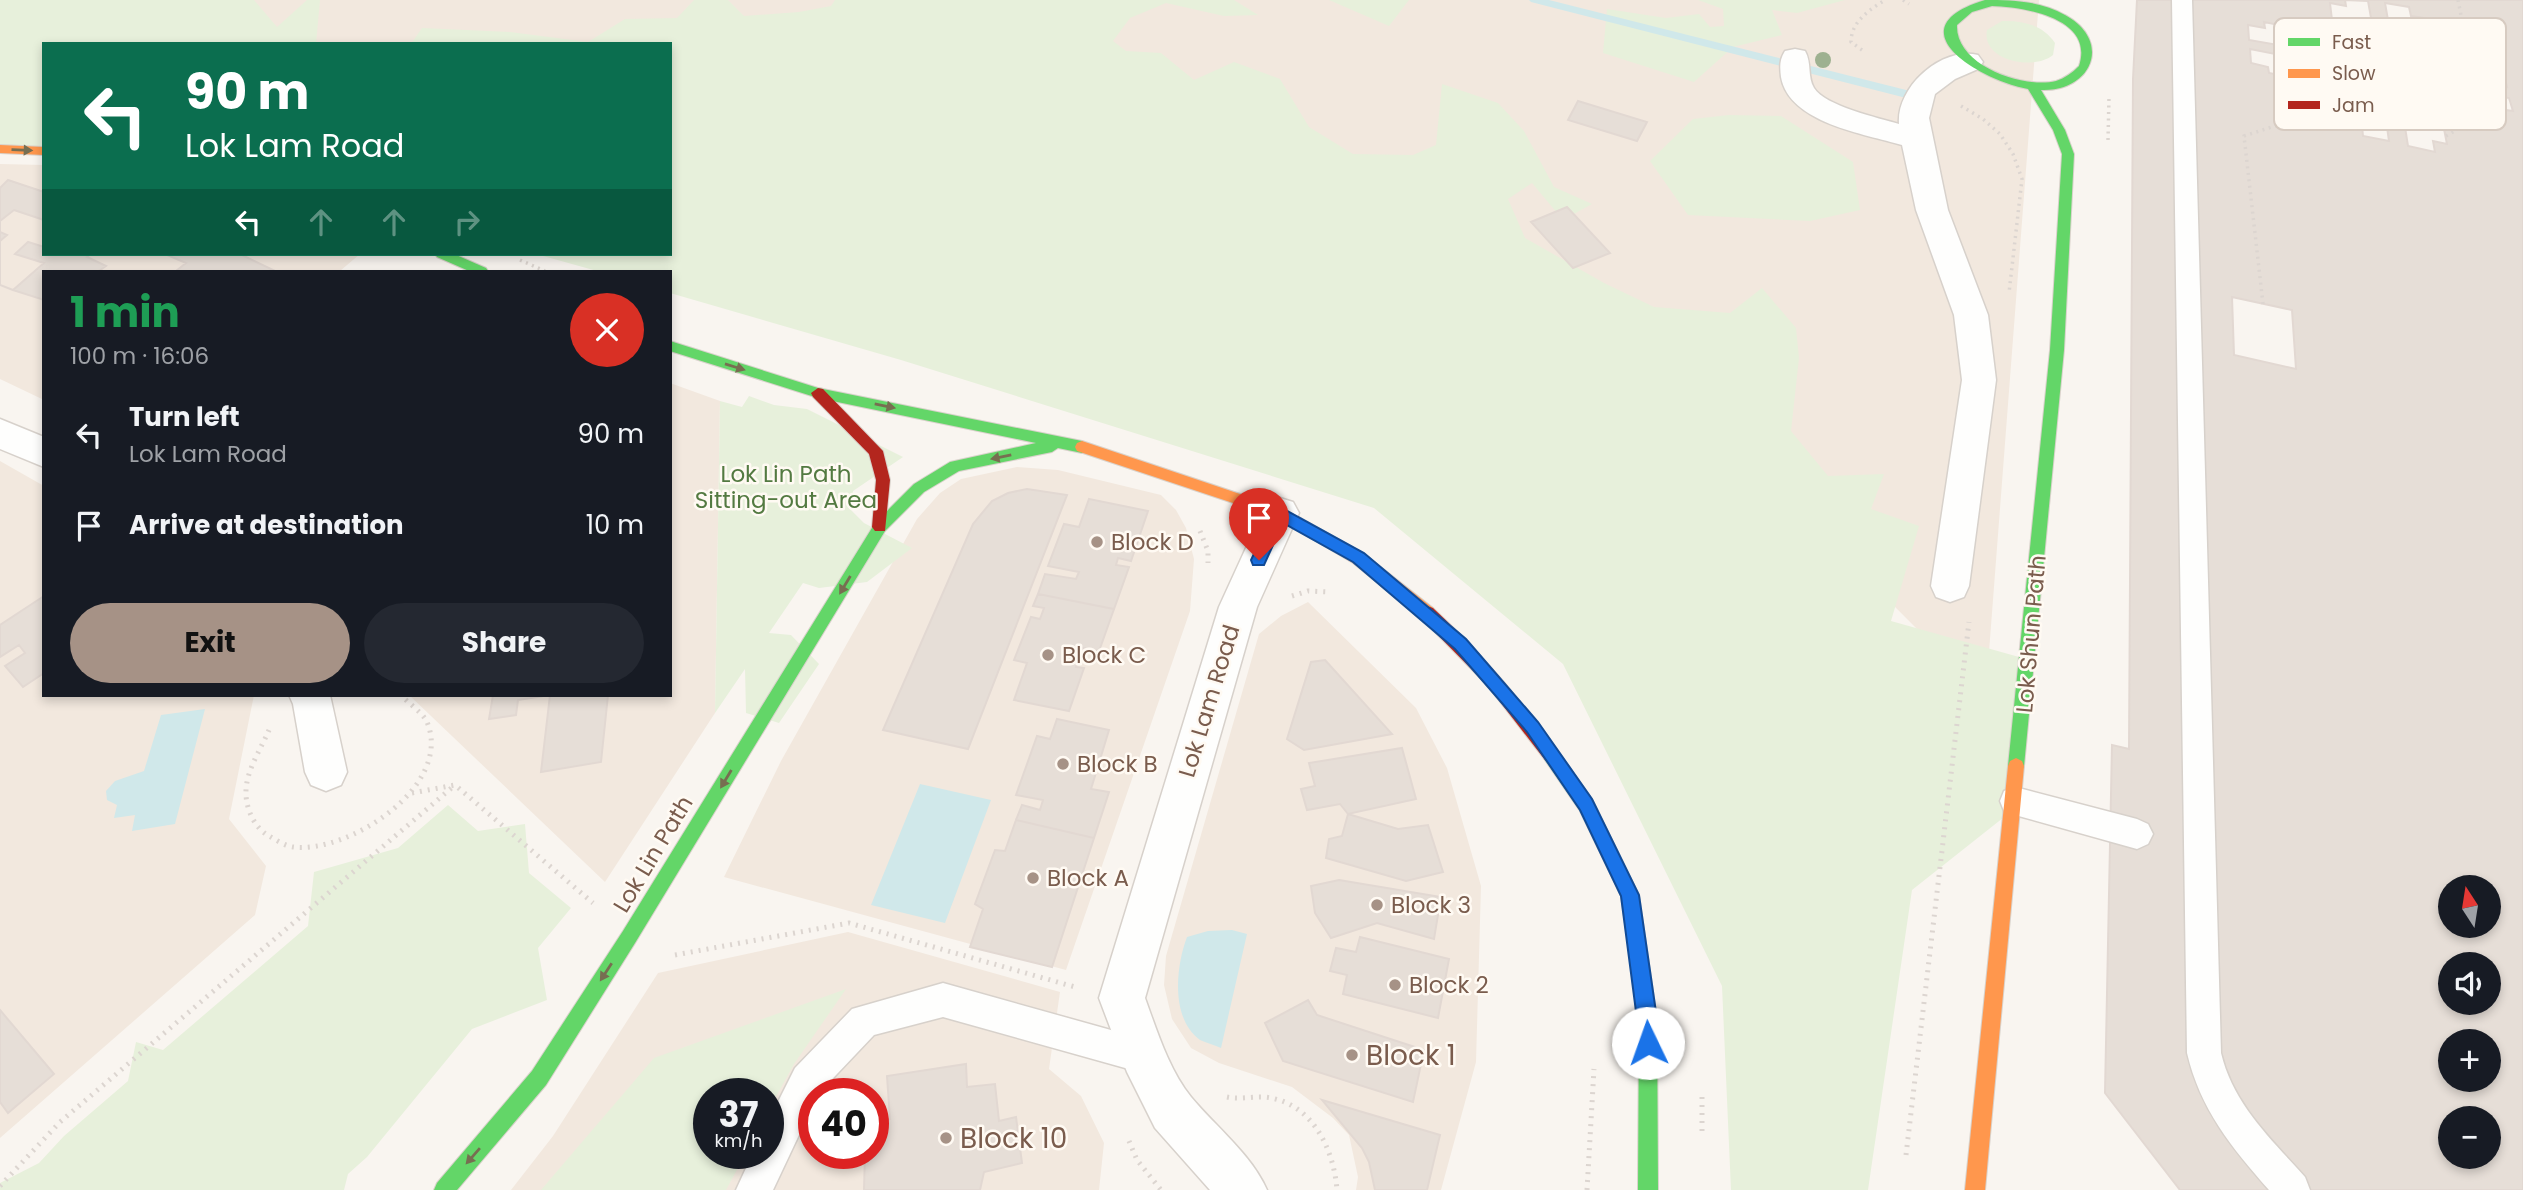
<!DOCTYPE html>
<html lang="en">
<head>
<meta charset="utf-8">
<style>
	:root { --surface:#171b24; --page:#242831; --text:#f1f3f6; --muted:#9ea1a6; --accent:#a69286 }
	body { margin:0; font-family:Poppins,sans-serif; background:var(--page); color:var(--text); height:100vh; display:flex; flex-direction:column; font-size:26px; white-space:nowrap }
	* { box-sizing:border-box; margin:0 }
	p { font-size:23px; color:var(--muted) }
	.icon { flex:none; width:38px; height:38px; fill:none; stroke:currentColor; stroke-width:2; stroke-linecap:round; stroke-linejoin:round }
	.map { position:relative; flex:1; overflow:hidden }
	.panel { position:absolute; left:42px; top:270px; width:630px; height:427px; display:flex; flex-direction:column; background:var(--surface); border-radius:0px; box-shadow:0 4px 10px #0003 }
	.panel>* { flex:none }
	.hud { position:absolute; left:42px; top:42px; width:630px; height:214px; border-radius:0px; box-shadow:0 4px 10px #0003; background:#0b6e4f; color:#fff; overflow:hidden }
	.needle { width:46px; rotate:348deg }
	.tools { position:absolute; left:2438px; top:875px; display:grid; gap:14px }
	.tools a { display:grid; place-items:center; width:63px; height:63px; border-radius:50%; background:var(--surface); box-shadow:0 4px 10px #0003; font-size:35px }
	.speed { position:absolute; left:693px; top:1078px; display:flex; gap:14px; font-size:35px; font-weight:700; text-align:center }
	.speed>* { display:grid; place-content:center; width:91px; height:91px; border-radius:50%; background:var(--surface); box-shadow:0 4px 10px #0003; line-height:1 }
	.speed small { font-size:18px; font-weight:400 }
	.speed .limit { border:10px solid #d22; background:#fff; color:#111 }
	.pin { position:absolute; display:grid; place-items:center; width:60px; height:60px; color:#fff; margin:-72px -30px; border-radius:50% 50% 50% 0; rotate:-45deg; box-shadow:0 0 7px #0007 }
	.pin .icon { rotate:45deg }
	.me { position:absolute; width:77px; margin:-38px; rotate:357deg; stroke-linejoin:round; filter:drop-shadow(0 0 5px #0008) }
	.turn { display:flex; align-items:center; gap:24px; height:147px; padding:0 28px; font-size:32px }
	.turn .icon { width:91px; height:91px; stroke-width:2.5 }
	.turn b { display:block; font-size:49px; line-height:60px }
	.lanes { display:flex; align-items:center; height:66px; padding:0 28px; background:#0003; justify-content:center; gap:35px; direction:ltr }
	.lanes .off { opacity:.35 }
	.round { display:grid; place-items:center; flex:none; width:74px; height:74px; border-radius:37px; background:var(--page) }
	.headline { display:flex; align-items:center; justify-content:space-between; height:119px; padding:0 28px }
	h1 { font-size:42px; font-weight:700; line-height:52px; color:#1e9e55 }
	.button { display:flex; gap:14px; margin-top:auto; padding:14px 28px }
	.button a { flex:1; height:80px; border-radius:42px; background:var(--accent); color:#111; font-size:28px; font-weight:700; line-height:80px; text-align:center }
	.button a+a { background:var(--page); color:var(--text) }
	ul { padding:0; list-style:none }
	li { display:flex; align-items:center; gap:21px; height:91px; padding:0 28px }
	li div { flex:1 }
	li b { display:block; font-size:26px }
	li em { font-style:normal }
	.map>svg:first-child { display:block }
</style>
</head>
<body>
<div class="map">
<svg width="2523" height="1190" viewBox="0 0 2523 1190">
	<rect width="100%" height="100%" fill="#f9f5f0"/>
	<path fill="#f2e8de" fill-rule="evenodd" d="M0,0H980L670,44H44Z
		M1040,0H2039L1988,665L1922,634L1659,370L1172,135Z
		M0,164L44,165V254H360L340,271H44V400L0,379Z
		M670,383L720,401L715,713L605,882L409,695H670Z
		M0,461L44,486V695H254L229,819L266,866L255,915L0,1138Z
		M1017,467L1058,470L1161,495L1176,510L1186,528L1194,559L1190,611L1066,970L724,877L781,761L917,519L940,493L961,479Z
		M1308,602L1416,708L1447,768L1481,886L1476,1062L1441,1190H1356L1358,1177L1349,1135L1333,1118L1292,1087L1219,1063L1191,1048L1172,1019L1164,985L1166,956L1259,634L1281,616Z
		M848,932L1060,992L1049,1069L1081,1096L1104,1143L1099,1190H511L553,1136L658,973ZM709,1094H768V1153H709ZM814,1094H873V1153H814Z"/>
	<path fill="#e7f0db" d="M0,0H254L277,27L307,0H320L316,44H44V147L0,145Z
		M694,0H728L744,16L799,12L831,6L835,0H1234L1258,15L1224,16L1166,3L1130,18L1113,41L1126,51L1161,53L1194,80L1234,62L1280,79L1309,127L1353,154L1413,155L1436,145L1442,84L1498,103L1524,131L1554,187L1592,204L1563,220L1532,183L1508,199L1525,238L1604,283L1654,307L1730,313L1762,288L1796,328L1799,358L1791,431L1828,476L1884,474L1871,509L1919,526L1891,621L2019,657L2013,810L1912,890L1868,1190H1731L1722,986L1563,664L1374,508L901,360L670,293V271H597L536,254H670V44H411L422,28L510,32L588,42L625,19L677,18Z
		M1329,0H1409L1389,26Z
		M1698,0H1845L1797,13L1772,10L1782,35L1733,47L1694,82L1603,53L1607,9L1666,18L1699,14L1710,27L1724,26L1723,9Z
		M2002,21C2022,20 2043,25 2055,43L2053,55C2034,71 1981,61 1987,30Z
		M1729,115L1781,116L1853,162L1860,210L1810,221L1688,215L1650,161L1693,119Z
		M749,396L774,405L807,409L903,457L853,491V499L849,508L864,523L912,548L867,582L819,588L803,583L769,633L791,635L819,664L779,723L746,713L745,669L715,713L720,401L742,407Z
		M448,805L478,831L525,824L529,873L571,908L538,948L547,1000L472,1029L367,1157L348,1174L344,1190H0V1183L39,1163L64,1136L128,1081L136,1042L163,1050L308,926L314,872L398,848Z
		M846,989L794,1064L768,1111V1094H709V1153H746L726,1190H541L654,1058Z"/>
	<path fill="#d0e8ea" d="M205,709L175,824L132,831L135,815L114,818L117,805L107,800L106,791L115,781L144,771L161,715Z
		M920,784L991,800L945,923L871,905Z
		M1232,930L1247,934L1221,1048C1215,1045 1206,1043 1200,1040C1170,1018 1176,966 1187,937L1208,931Z"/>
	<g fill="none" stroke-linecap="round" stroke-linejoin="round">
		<path fill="#d0e8ea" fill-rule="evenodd" d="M1529,0H1549L1918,93L1924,97L1918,101L1531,2Z"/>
	</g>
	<path fill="#e6ded7" stroke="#e2d8d2" stroke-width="2" fill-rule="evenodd" d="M2137,0H2523V1190H2180L2105,1093L2112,745L2129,749L2133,79ZM2450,887H2488V926H2450ZM2450,964H2488V1003H2450ZM2450,1041H2488V1080H2450ZM2450,1118H2488V1157H2450Z
		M2345,0L2368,1L2375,40L2392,43L2385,3L2409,7L2411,16L2424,18L2428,40L2455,58L2489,64L2490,71L2504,74L2507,87L2436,74L2438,85L2509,98L2513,111L2498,109L2500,116L2465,110L2442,119L2447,144L2433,141L2435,152L2408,146L2401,102L2383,98L2389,141L2363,136L2362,126L2345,123L2343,104L2310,81L2269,73L2268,67L2251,63L2250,49L2326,64L2325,53L2249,40L2248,25L2265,28L2264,22L2305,30L2332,20L2330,3L2346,6Z
		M1578,101L1647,122L1637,141L1568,120Z
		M8,180L44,192V254H240L275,271H44V300L13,290L0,285V188Z
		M1567,207L1610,253L1573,268L1531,222Z
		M14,210L44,220V247L28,242L15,254L44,263L13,290L0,285V241L7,235L0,232V221Z
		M91,254H165L186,263L176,271H99L106,266L87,257Z
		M2232,297L2292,310L2296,369L2234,355Z
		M1027,489L1067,495L968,749L883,730L973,524L992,501L1008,493Z
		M1089,499L1148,511L1131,561L1118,558L1116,565L1129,567L1114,609L1038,594L1045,574L1076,579L1079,572L1048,566L1064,524L1079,527Z
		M1038,594L1114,609L1099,651L1083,648L1076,667L1084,668L1069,711L1014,700L1027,663L1014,660L1031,617L1040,619L1044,608L1033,606Z
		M44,596V673L23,687L5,666L25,653L19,645L0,657V625Z
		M1325,660L1392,734L1304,750L1287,739L1311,662Z
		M493,695H608L601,762L541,772L550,695L518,700L516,715L489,719Z
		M1057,719L1109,730L1091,789L1109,792L1094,838L1016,820L1022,805L1040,810L1043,800L1016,795L1037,736L1050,739Z
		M1402,748L1416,799L1348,814L1340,804L1307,810L1301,789L1315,786L1309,763Z
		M1348,814L1398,829L1428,825L1443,872L1406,881L1326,858L1329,839L1342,836Z
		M1016,820L1094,838L1052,967L970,947L983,909L975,904L995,850L1005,851Z
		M1339,880L1441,897L1434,939L1377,923L1331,938L1315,913L1311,886Z
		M1360,937L1449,959L1438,1018L1343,994L1347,975L1330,971L1336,948L1356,952Z
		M1308,1000L1317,1015L1424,1050L1413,1102L1283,1061L1265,1023Z
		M0,1010L54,1074L8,1113L0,1102Z
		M966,1064L967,1087L995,1084L999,1121L1016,1117L1022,1163L984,1172L980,1190H864L865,1153H873V1123L890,1119L887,1076Z
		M1322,1100L1440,1135L1427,1190H1375L1369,1162L1362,1148Z"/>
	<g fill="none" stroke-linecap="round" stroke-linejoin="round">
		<defs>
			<path id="lane" d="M2172,0H2192L2221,1053C2233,1104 2271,1139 2305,1177L2310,1190H2269C2232,1148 2200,1109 2187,1053Z
				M2015,787L2137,819L2148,824L2153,834L2148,844L2137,849L2015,815L2004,811L2000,801L2004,791Z
				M943,983L1143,1039L1155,1044L1160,1056L1155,1068L1143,1073L943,1017L874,1035L818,1094H814V1103L773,1190H736L753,1153H768V1122L795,1068L852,1009Z"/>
			<path id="street" d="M1795,49L1805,51C1812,63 1807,77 1814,88C1825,106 1879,118 1899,124C1896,87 1942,46 1978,55L1983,62L1978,69L1955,79L1935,94L1929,118L1948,210L1988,315L1996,380L1969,586L1964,597L1950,602L1936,597L1931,586L1962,380L1954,315L1916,210L1902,145C1865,134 1789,123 1781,77C1780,68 1779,60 1785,51Z
				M0,419L44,437V467L0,449Z
				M1280,498L1293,502L1299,513L1257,607L1145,998C1157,1031 1169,1070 1191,1097C1216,1127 1251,1154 1267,1190H1210L1155,1128L1127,1072L1099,998L1219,607L1267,502Z
				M289,695H330L347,772L341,785L326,791L311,785L305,772L293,704Z"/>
			<path id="fast" d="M1985,0C2012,0 2041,1 2065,15C2113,41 2092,92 2041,90L2065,130L2074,154L2064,350L2024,766L2022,771L2016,774L2010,771L2008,766L2050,350L2062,154L2053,130L2028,89C1979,80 1892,28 1985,0ZM1992,6C2024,7 2095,18 2079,66C2072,73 2065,78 2056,81C2023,89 1955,65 1957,25L1972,12Z
				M435,254H454L486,268L488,271H469L437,257Z
				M670,341L818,388L1082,441L1089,447L1082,453L1058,448L1052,452L959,471L924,492L885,531L635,943L546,1085L457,1190H434L437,1183L532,1071L623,931L875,523L914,484L950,462L1036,443L818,398L670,351Z
				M1551,747L1557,750L1592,799L1639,895L1657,1019L1658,1190H1638L1639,1019L1621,896L1580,811L1545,760L1543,755L1545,750Z"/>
			<path id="slow" d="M0,145L44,147V155L0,153Z
				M1082,441L1285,509L1363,553L1433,608L1435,613L1433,618L1427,620L1421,618L1353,563L1275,517L1077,451L1075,447L1077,443Z
				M2016,758L2022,761L2024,766L1985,1190H1965L2008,766L2010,761Z"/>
			<path id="jam" d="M818,388L823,389L883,451L890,480L885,531H875L872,527L876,480L869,454L813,397L811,393Z
				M1427,606L1433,608C1479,651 1520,698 1557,750L1559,755L1557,760L1551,763L1545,760L1487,685L1421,618L1419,613L1421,608Z"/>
		</defs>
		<use href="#lane" stroke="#d7d1cb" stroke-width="3"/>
		<use href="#street" stroke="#d7d1cb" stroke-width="3"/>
		<use href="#fast" stroke="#d9d2cb" stroke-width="2"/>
		<use href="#slow" stroke="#d9d2cb" stroke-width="2"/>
		<use href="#jam" stroke="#d9d2cb" stroke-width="2"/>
		<path stroke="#dcd5d0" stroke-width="3.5" stroke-dasharray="2 4.5" stroke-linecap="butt" d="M1903,0L1909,4
			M2458,0L2470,61
			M1862,50L1851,42C1851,22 1869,10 1885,0
			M1961,106L1983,119L2000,134L2013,154L2022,179L2009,293
			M2446,136L2485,113
			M2108,140L2109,97
			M520,260L545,271
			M2263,304L2244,136L2343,104"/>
		<path stroke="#dcd5d0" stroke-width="5" stroke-dasharray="2 6" stroke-linecap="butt" d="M1200,531L1208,551V563
			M1292,596L1308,591L1328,592
			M269,730C261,749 247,769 246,790C245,807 254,828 269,836C276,840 285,846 293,847C348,854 454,786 427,722C423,713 408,703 401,695
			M412,793L455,785L593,903
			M675,955L849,923L1075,987
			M1227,1097C1242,1100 1257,1095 1271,1098C1314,1106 1334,1151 1337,1190
			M1702,1097V1137
			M1129,1141L1137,1160L1161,1190
			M1906,1155L1969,622
			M0,1186L60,1122L455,785
			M1587,1190L1594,1069"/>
		<use href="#lane" fill="#fefefd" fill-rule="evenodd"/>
		<use href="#street" fill="#fefefd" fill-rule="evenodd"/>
		<use href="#fast" fill="#63d668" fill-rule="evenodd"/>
		<use href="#slow" fill="#ff974d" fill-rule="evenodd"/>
		<use href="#jam" fill="#b3261e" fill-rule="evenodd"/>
	</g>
	<circle fill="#9eb190" cx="1823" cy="60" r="8"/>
	<defs><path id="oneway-solid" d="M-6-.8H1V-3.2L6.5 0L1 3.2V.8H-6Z" transform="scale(1.75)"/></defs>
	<g fill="#776e51">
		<use href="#oneway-solid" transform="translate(22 150) rotate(2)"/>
		<use href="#oneway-solid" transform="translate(735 367) rotate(17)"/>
		<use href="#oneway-solid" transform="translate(885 406) rotate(11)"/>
		<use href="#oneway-solid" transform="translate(1001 457) rotate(168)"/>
		<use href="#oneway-solid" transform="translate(845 585) rotate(121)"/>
		<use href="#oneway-solid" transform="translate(726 779) rotate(121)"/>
		<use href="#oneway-solid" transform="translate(606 972) rotate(123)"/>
		<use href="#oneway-solid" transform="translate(473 1156) rotate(131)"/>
	</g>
	<path fill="#1a73e8" stroke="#114b97" stroke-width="2" d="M1280,507L1364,553L1466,639L1538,722L1592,799L1639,895L1657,1019L1658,1043L1655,1050L1648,1053L1641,1050L1621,896L1580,810L1527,732L1455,649L1353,562L1283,523L1264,565H1253L1251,560L1275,509Z"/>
	<g fill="#a69286" stroke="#fffaf3" stroke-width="2.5">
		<circle cx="1097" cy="542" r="7"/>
		<circle cx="1048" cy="655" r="7"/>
		<circle cx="1063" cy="764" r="7"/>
		<circle cx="1033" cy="878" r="7"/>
		<circle cx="1377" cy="905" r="7"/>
		<circle cx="1395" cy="985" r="7"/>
		<circle cx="1352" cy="1055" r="7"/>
		<circle cx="946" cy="1138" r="7"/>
	</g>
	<g text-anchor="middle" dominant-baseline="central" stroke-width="5" stroke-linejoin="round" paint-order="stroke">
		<g font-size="23" fill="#537a41" stroke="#fffaf3">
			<text x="786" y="474">Lok Lin Path<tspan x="786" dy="26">Sitting-out Area</tspan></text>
		</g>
		<g font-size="23" fill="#7a5c4d" stroke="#fffaf3" text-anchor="start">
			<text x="1111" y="542">Block D</text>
			<text x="1062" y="655">Block C</text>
			<text x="1077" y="764">Block B</text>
			<text x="1047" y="878">Block A</text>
			<text x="1391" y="905">Block 3</text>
			<text x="1409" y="985">Block 2</text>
		</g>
		<g font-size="23" fill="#7a5c4d" stroke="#fffaf3">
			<text transform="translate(2031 634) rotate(-85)">Lok Shun Path</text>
			<text transform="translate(1209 701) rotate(-73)">Lok Lam Road</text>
			<text transform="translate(653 854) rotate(-59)">Lok Lin Path</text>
		</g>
		<g font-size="28" fill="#7a5c4d" stroke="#fffaf3" text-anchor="start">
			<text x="1366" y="1055">Block 1</text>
			<text x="960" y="1138">Block 10</text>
		</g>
	</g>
	<rect x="2274" y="18" width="232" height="112" rx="10" fill="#fffaf3" stroke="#d7cbc1" stroke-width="2"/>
	<rect x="2288" y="38" width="32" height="8" fill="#63d668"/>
	<rect x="2288" y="69" width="32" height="9" fill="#ff974d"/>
	<rect x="2288" y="101" width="32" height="8" fill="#b3261e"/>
	<g font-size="19" fill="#7a5c4d">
		<text x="2332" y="49">Fast</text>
		<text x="2332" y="80">Slow</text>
		<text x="2332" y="112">Jam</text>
	</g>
</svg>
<div class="tools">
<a><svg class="needle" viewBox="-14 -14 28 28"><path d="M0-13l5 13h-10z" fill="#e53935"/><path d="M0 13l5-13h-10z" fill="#9ea1a6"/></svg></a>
<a><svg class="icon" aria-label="sound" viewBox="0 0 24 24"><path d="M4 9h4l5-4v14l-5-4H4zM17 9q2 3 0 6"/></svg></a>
<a>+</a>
<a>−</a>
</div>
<div class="speed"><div>37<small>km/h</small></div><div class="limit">40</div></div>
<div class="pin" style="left:1259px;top:560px;background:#d93025"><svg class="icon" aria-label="arrive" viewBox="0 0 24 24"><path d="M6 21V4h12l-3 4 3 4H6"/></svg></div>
<svg class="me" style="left:1648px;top:1043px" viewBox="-20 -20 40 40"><circle r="19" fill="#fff"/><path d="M0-13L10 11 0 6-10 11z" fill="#1a73e8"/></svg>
<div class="hud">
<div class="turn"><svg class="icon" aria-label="left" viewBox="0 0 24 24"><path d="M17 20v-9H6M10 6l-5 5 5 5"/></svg><div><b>90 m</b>Lok Lam Road</div></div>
<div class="lanes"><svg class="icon" aria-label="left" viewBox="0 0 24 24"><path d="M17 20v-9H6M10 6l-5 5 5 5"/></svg><svg class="icon off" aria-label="ahead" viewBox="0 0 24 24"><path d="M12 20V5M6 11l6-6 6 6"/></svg><svg class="icon off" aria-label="ahead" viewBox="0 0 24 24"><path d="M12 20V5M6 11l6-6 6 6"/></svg><svg class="icon off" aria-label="right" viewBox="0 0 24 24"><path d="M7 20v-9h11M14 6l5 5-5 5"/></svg></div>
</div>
<section class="panel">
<div class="headline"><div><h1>1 min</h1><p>100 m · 16:06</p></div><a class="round" style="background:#d93025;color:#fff"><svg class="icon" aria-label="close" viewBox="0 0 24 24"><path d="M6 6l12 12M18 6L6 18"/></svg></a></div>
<ul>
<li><svg class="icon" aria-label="left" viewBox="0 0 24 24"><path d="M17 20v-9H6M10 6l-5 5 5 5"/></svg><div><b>Turn left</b><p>Lok Lam Road</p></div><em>90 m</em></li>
<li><svg class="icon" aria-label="arrive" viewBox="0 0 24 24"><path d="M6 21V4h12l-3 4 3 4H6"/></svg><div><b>Arrive at destination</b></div><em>10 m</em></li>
</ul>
<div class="button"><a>Exit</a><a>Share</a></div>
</section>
</div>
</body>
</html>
